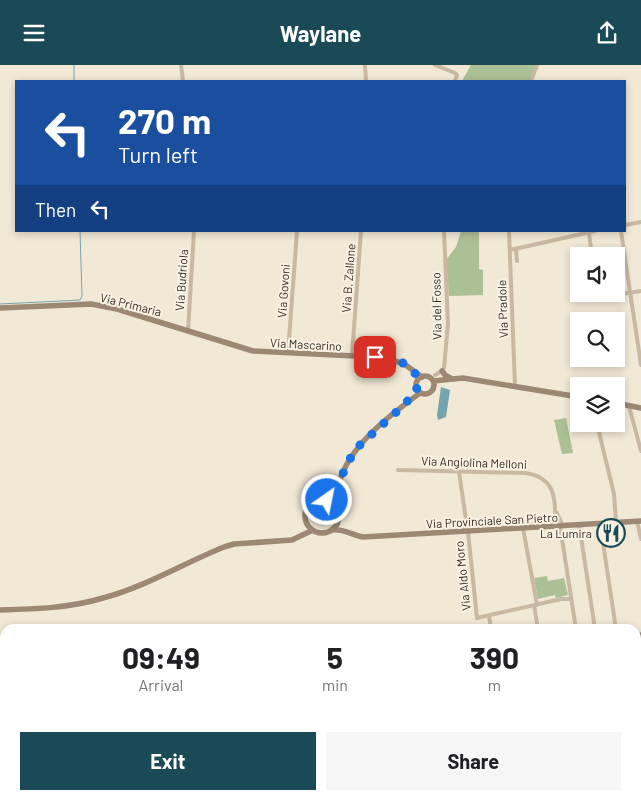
<!DOCTYPE html>
<html lang="en">
<head>
<meta charset="utf-8">
<style>
	:root { --surface:#fff; --page:#f6f6f6; --text:#202124; --muted:#757577; --accent:#194a56 }
	body { margin:0; font-family:Barlow,sans-serif; background:var(--page); color:var(--text); height:100vh; display:flex; flex-direction:column; font-size:19px; white-space:nowrap }
	* { box-sizing:border-box; margin:0 }
	p { font-size:16px; color:var(--muted) }
	.icon { flex:none; width:28px; height:28px; fill:none; stroke:currentColor; stroke-width:2; stroke-linecap:round; stroke-linejoin:round }
	.map { position:relative; flex:1; overflow:hidden }
	.details { position:absolute; left:0px; top:559px; width:641px; height:176px; display:flex; flex-direction:column; background:var(--surface); border-radius:15px 15px 0 0; box-shadow:0 2px 8px #0003 }
	.details>* { flex:none }
	.top-card { position:absolute; left:15px; top:15px; width:611px; height:152px; border-radius:0px; box-shadow:0 2px 8px #0003; background:#1a4fa0; color:#fff; overflow:hidden }
	.fabs { position:absolute; left:570px; top:182px; display:grid; gap:10px }
	.fabs a { display:grid; place-items:center; width:55px; height:55px; border-radius:0px; background:var(--surface); box-shadow:0 2px 8px #0003; font-size:25px }
	.pin { position:absolute; display:grid; place-items:center; width:42px; height:42px; color:#fff; margin:-21px; border-radius:10px; box-shadow:0 2px 8px #0006 }
	.me { position:absolute; width:55px; margin:-28px; rotate:33deg; stroke-linejoin:round; filter:drop-shadow(0 0 4px #0008) }
	.turn { display:flex; align-items:center; gap:18px; height:105px; padding:0 20px; font-size:22px }
	.turn .icon { width:65px; height:65px; stroke-width:2.5 }
	.turn b { display:block; font-size:35px; line-height:42px }
	.then { display:flex; align-items:center; height:48px; padding:0 20px; background:#0003; gap:10px; font-size:19px }
	.eta { display:flex; justify-content:space-evenly; align-items:center; height:85px; text-align:center }
	.eta b { font-size:30px; font-weight:700; line-height:35px }
	.action { display:flex; gap:10px; margin-top:auto; padding:10px 20px }
	.action a { flex:1; height:58px; border-radius:0px; background:var(--accent); color:#fff; font-size:20px; font-weight:700; line-height:58px; text-align:center }
	.action a+a { background:var(--page); color:var(--text) }
	header { display:flex; justify-content:space-between; align-items:center; height:65px; padding:0 20px; background:var(--accent); color:#fff; font-size:22px; font-weight:700 }
	.map>svg:first-child { display:block }
</style>
</head>
<body>
<header><svg class="icon" aria-label="menu" viewBox="0 0 24 24"><path d="M4 6h16M4 12h16M4 18h16"/></svg>Waylane<svg class="icon" aria-label="share" viewBox="0 0 24 24"><path d="M12 15V3M7 8l5-5 5 5M5 13v7h14v-7"/></svg></header>
<div class="map">
<svg width="641" height="734" viewBox="0 0 641 734">
	<rect width="100%" height="100%" fill="#f1e8d6"/>
	<path fill="#acc096" d="M471,0H535L530,16H462Z
		M461,166H479V204L483,205V230L449,231L446,195L456,182Z
		M566,353L573,388L562,389L554,355Z
		M547,511L548,516L564,513L568,530L556,533L555,530L538,534L534,513Z"/>
	<path fill="#74a5af" d="M441,322L450,325L446,352L438,355L437,350Z"/>
	<g fill="none" stroke-linecap="round" stroke-linejoin="round">
		<path stroke="#74a5af" stroke-width="1" d="M74,0V16
			M0,239L80,235L82,231L80,166"/>
		<path stroke="#c9b9a2" stroke-width="4" d="M181,0L183,16
			M365,0L366,16
			M435,0L455,8L457,10L455,16
			M531,16L537,0
			M625,160L641,157
			M509,166L515,321
			M621,166L641,300
			M589,168L592,191
			M516,184L517,196
			M510,185L595,166
			M597,229L598,231L601,232L641,226
			M188,266L194,166
			M288,288L297,166
			M352,291L361,166
			M435,310L442,306L444,303L448,259L444,166
			M629,341L641,386
			M597,359L614,429L616,457
			M398,405L525,408C556,412 556,435 555,461
			M459,407L466,455
			M557,448L563,461
			M637,456L641,474
			M600,458L616,564
			M579,459L595,564
			M560,461L576,564
			M523,463L537,540
			M464,467L466,455L471,466
			M468,467L477,553L561,534H571
			M534,540L538,564
			M489,551L491,564
			M636,636L641,635
			M636,701L641,700
			M440,734L441,730
			M485,734V730
			M529,734V730
			M602,734L641,731"/>
		<path stroke="#9d8874" stroke-width="5.5" d="M0,243L91,239L117,244L253,286L375,292L403,298L422,312
			M442,306L445,310L452,314
			M416 320a9 9 0 1 1 18 0a9 9 0 1 1-18 0Z
			M433,316L463,313L579,332
			M616,338L641,343
			M305 451a17 17 0 1 1 34 0a17 17 0 1 1-34 0Z
			M337,444C331,393 384,355 420,328
			M332,465C343,463 351,470 363,472L641,456
			M0,545C35,544 70,543 103,533C145,522 184,498 224,482L234,479L292,475L313,465
			M636,572L641,570
			M255,734L264,730"/>
	</g>
	<g fill="none" stroke-linecap="round" stroke-linejoin="round">
		<path stroke="#1a73e8" stroke-width="9" stroke-dasharray="0 16.2" d="M327,435L337,424L347,398L360,380L404,340L417,325L416,319L418,314C410,295 393,295 375,292"/>
	</g>
	<defs>
		<symbol id="restaurant-ring" viewBox="-11 -11 22 22"><circle r="9.5" fill="#f9f2e2" stroke="#194a56" stroke-width="1.5"/><path d="M-5-6h1v4h1v-4h1v4h1v-4h1v5L-1.5 .5V6h-2V.5L-5-1ZM5-6V6H3V1.5H1.5Q1.5-4 5-6Z" fill="#194a56"/></symbol>
	</defs>
	<g fill-rule="evenodd">
		<use href="#restaurant-ring" x="595" y="452" width="32" height="32"/>
	</g>
	<g text-anchor="middle" dominant-baseline="central" stroke-width="4" stroke-linejoin="round" paint-order="stroke">
		<g font-size="12" fill="#342b25" stroke="#f9f2e2">
			<text transform="translate(348 213) rotate(-86)">Via B. Zallone</text>
			<text transform="translate(181 215) rotate(-86)">Via Budriola</text>
			<text transform="translate(283 226) rotate(-86)">Via Govoni</text>
			<text transform="translate(131 239) rotate(14)">Via Primaria</text>
			<text transform="translate(436 241) rotate(-91)">Via del Fosso</text>
			<text transform="translate(502 244) rotate(-92)">Via Pradole</text>
			<text transform="translate(306 279) rotate(3)">Via Mascarino</text>
			<text transform="translate(474 397) rotate(2)">Via Angiolina Melloni</text>
			<text transform="translate(492 455) rotate(-3)">Via Provinciale San Pietro</text>
			<text transform="translate(462 511) rotate(-96)">Via Aldo Moro</text>
		</g>
		<g font-size="12" fill="#342b25" stroke="#f9f2e2" text-anchor="end">
			<text x="592" y="468">La Lumira</text>
		</g>
	</g>
</svg>
<div class="fabs">
<a><svg class="icon" aria-label="sound" viewBox="0 0 24 24"><path d="M4 9h4l5-4v14l-5-4H4zM17 9q2 3 0 6"/></svg></a>
<a><svg class="icon" aria-label="search" viewBox="0 0 24 24"><circle cx="10" cy="10" r="6"/><path d="M15 15l6 6"/></svg></a>
<a><svg class="icon" aria-label="layers" viewBox="0 0 24 24"><path d="M12 4l9 5-9 5-9-5zM3 14l9 5 9-5"/></svg></a>
</div>
<div class="pin" style="left:375px;top:292px;background:#d93025"><svg class="icon" aria-label="arrive" viewBox="0 0 24 24"><path d="M6 21V4h12l-3 4 3 4H6"/></svg></div>
<svg class="me" style="left:327px;top:435px" viewBox="-20 -20 40 40"><circle r="17" fill="#1a73e8" stroke="#fff" stroke-width="3"/><path d="M0-11L8 9 0 5-8 9z" fill="#fff"/></svg>
<div class="top-card">
<div class="turn"><svg class="icon" aria-label="left" viewBox="0 0 24 24"><path d="M17 20v-9H6M10 6l-5 5 5 5"/></svg><div><b>270 m</b>Turn left</div></div>
<div class="then">Then<svg class="icon" aria-label="left" viewBox="0 0 24 24"><path d="M17 20v-9H6M10 6l-5 5 5 5"/></svg></div>
</div>
<section class="details">
<div class="eta">
<div><b>09:49</b><p>Arrival</p></div>
<div><b>5</b><p>min</p></div>
<div><b>390</b><p>m</p></div>
</div>
<div class="action"><a>Exit</a><a>Share</a></div>
</section>
</div>
</body>
</html>
